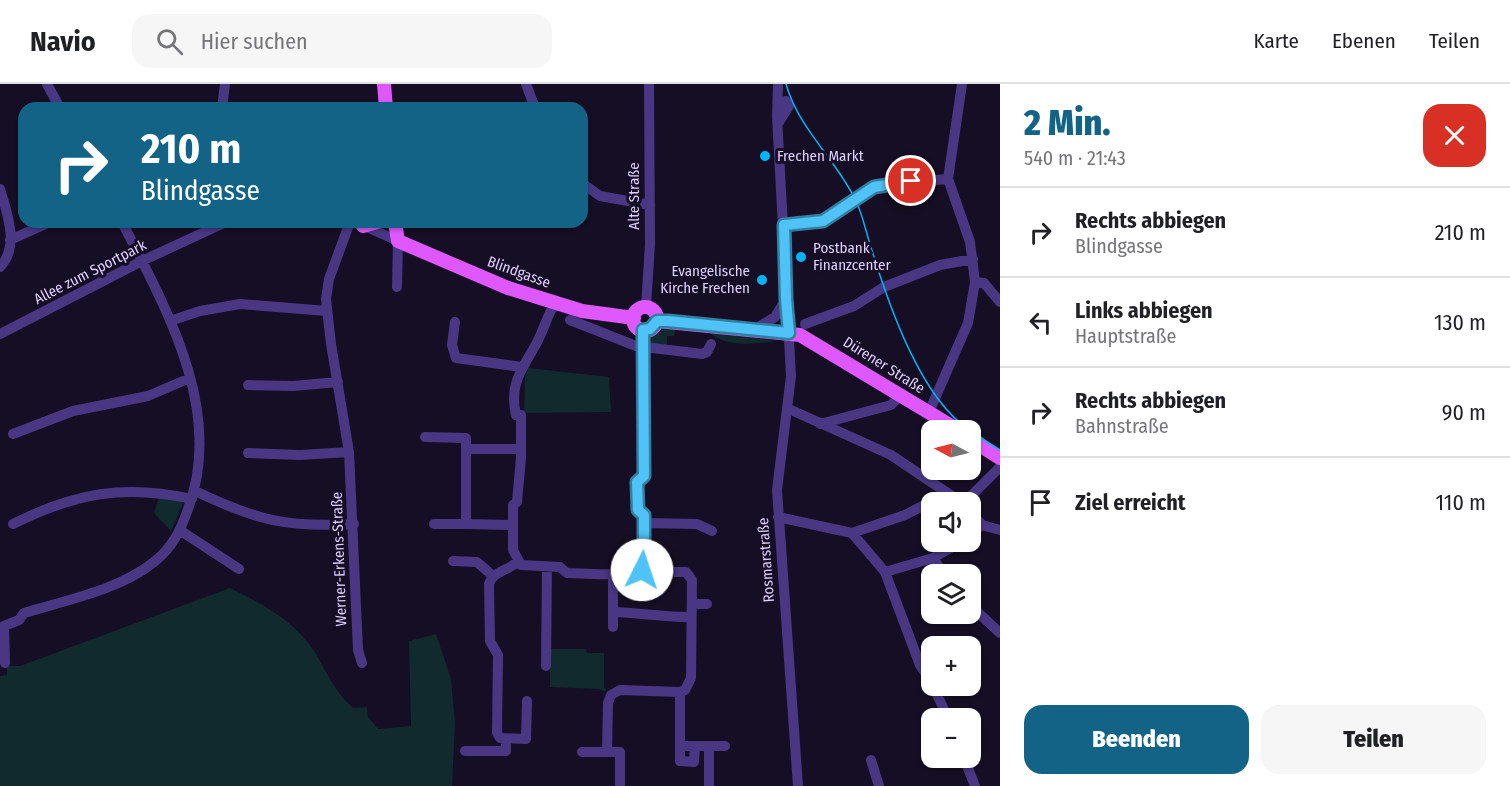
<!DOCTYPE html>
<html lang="de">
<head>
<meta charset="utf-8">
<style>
	:root { --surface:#fff; --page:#f6f6f6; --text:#202124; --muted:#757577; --line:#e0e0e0; --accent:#126385 }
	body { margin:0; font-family:"Fira Sans Condensed",sans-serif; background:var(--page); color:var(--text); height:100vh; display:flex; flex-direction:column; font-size:22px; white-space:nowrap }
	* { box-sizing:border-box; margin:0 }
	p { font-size:20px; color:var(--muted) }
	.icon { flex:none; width:33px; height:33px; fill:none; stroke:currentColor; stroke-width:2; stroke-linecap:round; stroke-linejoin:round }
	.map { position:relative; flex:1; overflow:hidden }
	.sheet { display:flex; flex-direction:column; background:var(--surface); width:510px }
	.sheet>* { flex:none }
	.top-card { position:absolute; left:18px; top:18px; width:570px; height:126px; border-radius:18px; box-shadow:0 2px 4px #0004; background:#126385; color:#fff; overflow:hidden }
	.needle { width:39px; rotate:277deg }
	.fabs { position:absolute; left:921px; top:336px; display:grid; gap:12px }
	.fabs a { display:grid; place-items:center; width:60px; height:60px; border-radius:12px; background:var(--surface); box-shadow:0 2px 4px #0004; font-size:30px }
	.pin { position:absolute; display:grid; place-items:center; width:51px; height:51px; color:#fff; margin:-26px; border:3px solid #fff; border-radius:50%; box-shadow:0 2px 6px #0007 }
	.me { position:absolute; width:66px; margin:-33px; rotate:4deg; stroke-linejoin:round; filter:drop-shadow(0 0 4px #0008) }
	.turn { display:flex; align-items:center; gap:21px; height:126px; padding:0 24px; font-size:27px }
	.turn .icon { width:78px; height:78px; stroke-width:2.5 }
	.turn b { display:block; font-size:42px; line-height:51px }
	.round { display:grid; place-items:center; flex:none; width:63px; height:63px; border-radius:18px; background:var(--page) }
	.head { display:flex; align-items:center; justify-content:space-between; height:102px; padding:0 24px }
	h1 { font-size:36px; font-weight:800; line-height:45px; color:var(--accent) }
	.cta { display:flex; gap:12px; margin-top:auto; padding:12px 24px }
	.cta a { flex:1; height:69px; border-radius:18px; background:var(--accent); color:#fff; font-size:24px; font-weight:800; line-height:69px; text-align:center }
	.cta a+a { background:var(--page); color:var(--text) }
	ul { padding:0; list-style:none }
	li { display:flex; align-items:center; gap:18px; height:90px; padding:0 24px; border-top:2px solid var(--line) }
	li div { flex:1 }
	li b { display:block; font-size:22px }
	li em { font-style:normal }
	header { display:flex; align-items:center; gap:36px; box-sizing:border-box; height:84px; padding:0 30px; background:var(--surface); border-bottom:2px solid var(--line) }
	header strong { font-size:28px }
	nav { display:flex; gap:33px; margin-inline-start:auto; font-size:21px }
	.search { width:420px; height:54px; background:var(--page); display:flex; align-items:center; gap:15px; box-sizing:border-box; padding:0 21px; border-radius:18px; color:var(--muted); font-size:22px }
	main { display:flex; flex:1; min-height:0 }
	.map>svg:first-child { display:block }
</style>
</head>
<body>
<header>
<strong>Navio</strong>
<div class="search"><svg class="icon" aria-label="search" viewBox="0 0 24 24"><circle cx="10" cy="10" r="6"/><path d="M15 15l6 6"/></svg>Hier suchen</div>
<nav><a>Karte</a><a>Ebenen</a><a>Teilen</a></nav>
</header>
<main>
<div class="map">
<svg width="1000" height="702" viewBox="0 0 1000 702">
	<rect width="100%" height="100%" fill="#160e24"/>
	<path fill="#102a2e" d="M664,245H675L674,252H667V263L650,260V254Z
		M708,247L776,257C755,260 723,264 708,247Z
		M528,284L609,293L611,328L524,329L525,293Z
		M160,410L183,419L171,447L154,429Z
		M230,504C261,519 295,537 314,567C327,588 334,607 353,624L367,623L368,633L378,645L411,642L409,557L436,550L451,595L455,639L452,702H0V592L7,591V582H20Z
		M550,565H586L587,569H604V603L606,606L604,608L600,605L550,603Z"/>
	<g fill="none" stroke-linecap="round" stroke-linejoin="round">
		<path stroke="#493784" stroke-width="10" d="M47,0L60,24
			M526,0L535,24
			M778,0L777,32L791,292L777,406L798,702
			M222,24L225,0
			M779,38L789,22L786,17L779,18
			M582,99L600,112L650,121
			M0,105C7,129 20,162 0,183
			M350,138L329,195L326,215L331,260L349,368L358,566L362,579
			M360,140L398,157L397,203
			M784,141L823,137L863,109L883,100L948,95
			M10,156L50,138
			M975,198L984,199L1000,218
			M555,219C547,232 543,248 535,262C521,287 509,301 516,331H521V374L517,418L513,421V466L521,481L560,483L567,489C586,489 633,496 643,479L644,431L638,426L637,398L644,392L643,246
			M646,223L650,160L649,0
			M570,236L636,262L702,270L707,268L711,260
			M170,237L200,227L240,220L327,227
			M455,238L452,261L456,274L522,283
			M805,240L854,222L884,203L940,181L973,175
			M755,245L775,233L784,218
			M0,250L142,177L226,138
			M248,301L293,302L338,298
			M789,325L891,371L961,418
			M929,328L968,239L975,198L970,158L948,95L962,0
			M820,340L891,321L902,310
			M13,350L73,327L148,312L190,294
			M425,353L466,354V365
			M248,369L300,371L349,368
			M195,407C256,436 286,444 354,440
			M965,418L1000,383
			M970,428L982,441L1000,446
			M778,433L852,449L885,488L920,581L932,599
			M644,439L697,440L712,447
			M13,440C75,409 124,400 192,415
			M434,440H466
			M512,441L466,440V365H521
			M181,447L239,485
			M852,449L905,431L948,409
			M970,451L982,441
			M933,474L944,490
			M453,477L477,478L493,492
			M517,478C508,487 493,487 489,500L490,557L498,571L497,649L500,654L526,655L527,617
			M640,484L646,488H686L692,496L691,594L685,606L680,608V662H709V702
			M885,488L933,474L961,458
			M613,489V543
			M694,520H707
			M970,521L1000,549
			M613,528C640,529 664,533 690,533
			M5,579L4,542L19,536L24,529C67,516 119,506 154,478C172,464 181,446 188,425C225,327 166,224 122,138
			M546,582L547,483
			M933,602L948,634
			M680,662V677L694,678L695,662
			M709,662H725
			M465,667H506V656
			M582,668H607
			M964,674L975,702
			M871,676L879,702
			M620,702V668H607L608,619L611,611L620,606L680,608"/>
		<path stroke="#df57ff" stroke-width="14" d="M384,0L386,24
			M395,138L398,157L508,204L582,227L634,234
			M363,142L377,138
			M633 235a12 12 0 1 1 24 0a12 12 0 1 1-24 0Z
			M657,237L800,251L958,346
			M970,355L1000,374"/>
		<path stroke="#00b4fb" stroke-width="1.5" d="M786,0C799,45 833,72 854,113C862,127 865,145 870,160C887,216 920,315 970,346
			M964,339L987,358
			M981,354L1000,366"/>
	</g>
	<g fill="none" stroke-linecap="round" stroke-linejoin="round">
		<defs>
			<path id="route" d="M642,486L640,484L644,475V431L638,426L637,398L644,392L643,246L650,245L657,237H668L789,249L786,215L784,141L823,137L874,103L911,97"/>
		</defs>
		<use href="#route" stroke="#337fa1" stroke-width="15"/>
		<use href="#route" stroke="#4fc3f7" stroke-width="10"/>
	</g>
	<g fill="#00b4fb" stroke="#160e24" stroke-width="2">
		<circle cx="765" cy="72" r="6"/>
		<circle cx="801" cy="173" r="6"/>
		<circle cx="762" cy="196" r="6"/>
	</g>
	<g text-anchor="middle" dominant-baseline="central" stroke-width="6" stroke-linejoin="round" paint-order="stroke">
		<g font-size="15" fill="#ded0ff" stroke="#160e24" text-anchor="start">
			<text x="777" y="72">Frechen Markt</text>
			<text x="813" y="164">Postbank<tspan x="813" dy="17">Finanzcenter</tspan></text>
			<text x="750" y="187" text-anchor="end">Evangelische<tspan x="750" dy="17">Kirche Frechen</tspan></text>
		</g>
		<g font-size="15" fill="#ded0ff" stroke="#160e24">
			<text transform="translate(634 112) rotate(-90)">Alte Straße</text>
			<text transform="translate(90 188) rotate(-27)">Allee zum Sportpark</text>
			<text transform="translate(519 188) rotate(20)">Blindgasse</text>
			<text transform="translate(884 281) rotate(32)">Dürener Straße</text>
			<text transform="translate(339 475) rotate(-92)">Werner-Erkens-Straße</text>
			<text transform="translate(766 476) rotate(-94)">Rosmarstraße</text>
		</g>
	</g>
</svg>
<div class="fabs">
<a><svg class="needle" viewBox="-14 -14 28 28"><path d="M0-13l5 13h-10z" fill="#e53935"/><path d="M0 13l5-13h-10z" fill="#757577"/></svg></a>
<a><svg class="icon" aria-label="sound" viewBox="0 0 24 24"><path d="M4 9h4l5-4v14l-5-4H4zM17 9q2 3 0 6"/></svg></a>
<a><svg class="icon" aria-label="layers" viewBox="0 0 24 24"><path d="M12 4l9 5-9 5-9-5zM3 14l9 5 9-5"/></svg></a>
<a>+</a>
<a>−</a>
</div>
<div class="pin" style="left:911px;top:97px;background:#d93025"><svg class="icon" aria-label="arrive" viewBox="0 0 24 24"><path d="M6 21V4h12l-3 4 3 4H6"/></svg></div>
<svg class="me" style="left:642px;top:486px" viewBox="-20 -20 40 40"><circle r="19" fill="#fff"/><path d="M0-13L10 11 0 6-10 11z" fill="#4fc3f7"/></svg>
<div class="top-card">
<div class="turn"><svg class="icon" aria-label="right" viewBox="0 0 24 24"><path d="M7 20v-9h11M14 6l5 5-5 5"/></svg><div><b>210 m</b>Blindgasse</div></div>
</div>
</div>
<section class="sheet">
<div class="head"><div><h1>2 Min.</h1><p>540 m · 21:43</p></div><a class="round" style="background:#d93025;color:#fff"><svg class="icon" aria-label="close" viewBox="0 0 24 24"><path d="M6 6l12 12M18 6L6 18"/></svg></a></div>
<ul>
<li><svg class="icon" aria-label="right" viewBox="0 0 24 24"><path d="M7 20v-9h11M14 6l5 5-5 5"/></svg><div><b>Rechts abbiegen</b><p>Blindgasse</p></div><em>210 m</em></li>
<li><svg class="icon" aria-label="left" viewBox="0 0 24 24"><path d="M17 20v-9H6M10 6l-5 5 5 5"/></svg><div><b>Links abbiegen</b><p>Hauptstraße</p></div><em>130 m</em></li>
<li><svg class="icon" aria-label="right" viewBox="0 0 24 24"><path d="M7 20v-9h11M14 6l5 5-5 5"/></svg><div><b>Rechts abbiegen</b><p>Bahnstraße</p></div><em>90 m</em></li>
<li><svg class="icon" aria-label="arrive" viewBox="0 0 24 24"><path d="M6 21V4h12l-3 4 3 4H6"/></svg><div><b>Ziel erreicht</b></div><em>110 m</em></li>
</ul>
<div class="cta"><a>Beenden</a><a>Teilen</a></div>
</section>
</main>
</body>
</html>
